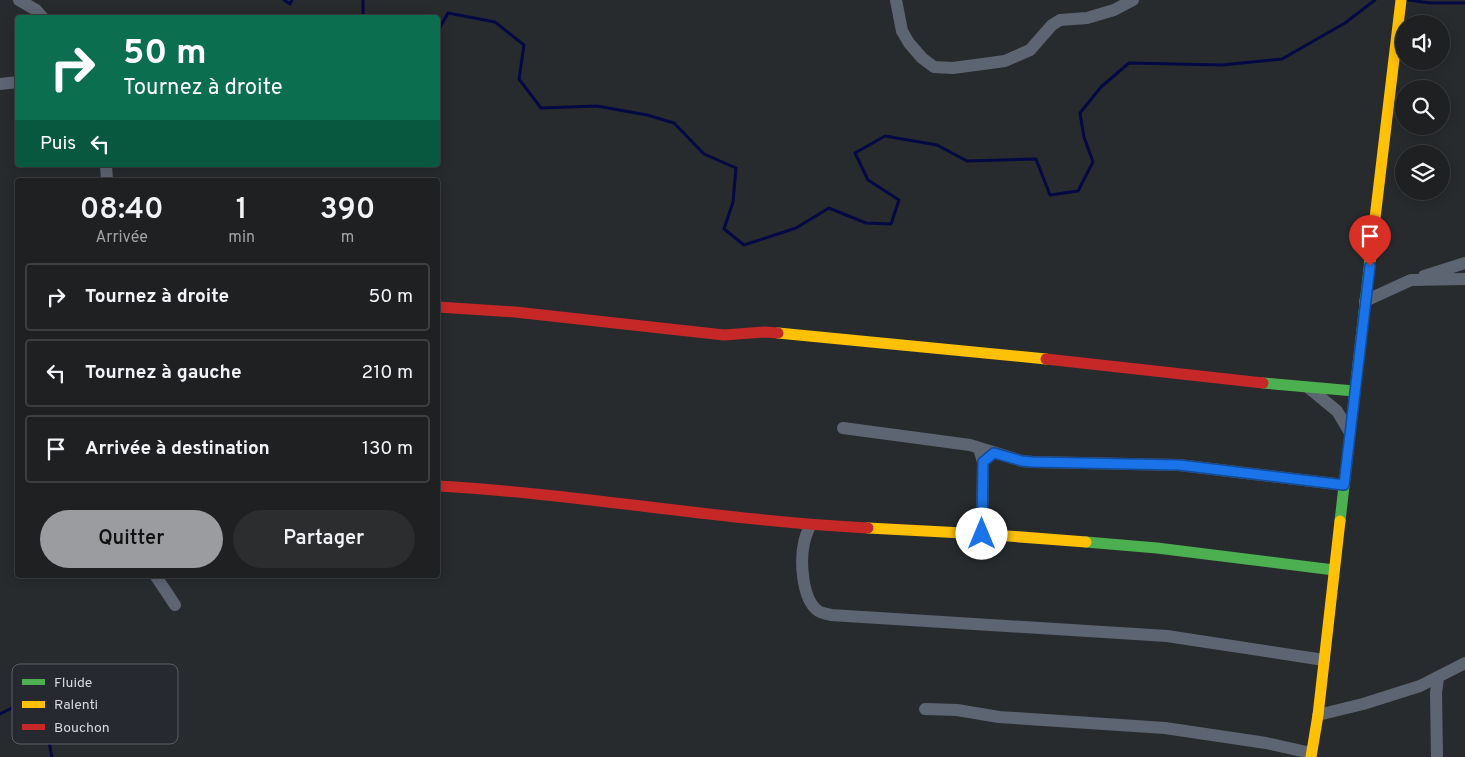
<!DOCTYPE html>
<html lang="fr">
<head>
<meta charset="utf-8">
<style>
	:root { --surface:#1e2022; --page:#2b2d2f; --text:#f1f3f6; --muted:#a1a3a5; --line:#3c3e40; --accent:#9a9ca0 }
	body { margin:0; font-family:Overpass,sans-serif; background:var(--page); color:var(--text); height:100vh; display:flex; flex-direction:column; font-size:19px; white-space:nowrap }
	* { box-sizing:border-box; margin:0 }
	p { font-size:16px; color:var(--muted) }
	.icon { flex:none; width:28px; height:28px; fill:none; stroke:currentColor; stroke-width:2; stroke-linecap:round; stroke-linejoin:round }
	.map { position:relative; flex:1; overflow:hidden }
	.sheet { position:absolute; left:15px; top:178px; width:425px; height:400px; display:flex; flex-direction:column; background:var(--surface); border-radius:5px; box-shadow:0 2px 12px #0003,0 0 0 1px var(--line) }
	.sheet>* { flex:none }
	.hud { position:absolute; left:15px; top:15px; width:425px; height:152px; border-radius:5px; box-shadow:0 2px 12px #0003,0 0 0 1px var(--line); background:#0b6e4f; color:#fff; overflow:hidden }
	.controls { position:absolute; left:1395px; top:15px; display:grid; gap:10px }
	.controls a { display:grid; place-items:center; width:55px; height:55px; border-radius:50%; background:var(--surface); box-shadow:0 2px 12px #0003,0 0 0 1px var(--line); font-size:25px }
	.pin { position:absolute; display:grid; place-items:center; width:42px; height:42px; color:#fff; margin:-51px -21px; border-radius:50% 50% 50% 0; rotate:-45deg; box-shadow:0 0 5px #0007 }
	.pin .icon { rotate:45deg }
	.me { position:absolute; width:55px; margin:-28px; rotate:0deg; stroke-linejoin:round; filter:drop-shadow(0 0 4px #0008) }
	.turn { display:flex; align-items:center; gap:18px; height:105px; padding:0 25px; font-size:22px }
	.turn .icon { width:65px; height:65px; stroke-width:2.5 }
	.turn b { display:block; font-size:35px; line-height:42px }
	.then { display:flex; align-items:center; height:48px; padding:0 25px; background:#0003; gap:10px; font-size:19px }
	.eta { display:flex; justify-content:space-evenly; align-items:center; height:85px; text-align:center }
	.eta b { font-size:30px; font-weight:600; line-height:35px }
	.button { display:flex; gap:10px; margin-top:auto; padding:10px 25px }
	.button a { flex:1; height:58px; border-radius:30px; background:var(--accent); color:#111; font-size:20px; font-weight:600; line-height:58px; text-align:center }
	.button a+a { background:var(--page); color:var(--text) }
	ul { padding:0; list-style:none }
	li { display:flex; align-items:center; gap:15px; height:68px; margin:0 10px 8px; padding:0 15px; border:2px solid var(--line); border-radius:5px }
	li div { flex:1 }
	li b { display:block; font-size:19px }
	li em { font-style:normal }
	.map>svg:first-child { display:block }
</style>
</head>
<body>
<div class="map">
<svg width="1465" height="757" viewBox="0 0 1465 757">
	<rect width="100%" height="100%" fill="#282b2e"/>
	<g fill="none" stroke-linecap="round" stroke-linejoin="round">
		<path stroke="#040843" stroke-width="3" d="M284,0L290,4L292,0
			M363,0V18
			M1408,0L1430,3H1465
			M438,31L448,13L495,22L524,45L519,79L541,108L597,106L647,115L674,123L704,154L736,168L733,202L724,229L744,245L796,228L829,208L866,223L891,224L899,200L868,180L855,153L885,136L937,145L967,161L1036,159L1050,195L1078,191L1093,162L1084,137L1080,113L1101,87L1129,63L1222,65L1282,59L1345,23L1375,0
			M0,714L16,706L29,696C51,711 46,734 52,757"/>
		<path stroke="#5e6572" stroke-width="12" d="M19,0L36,10L43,18
			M896,0L902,31L909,43L922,58L934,67L953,68L1005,61L1030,50L1052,25L1060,20L1087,18L1114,10L1133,0
			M0,84L18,82
			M106,165L107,180
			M1424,276L1465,263
			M1365,301L1411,280L1465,279
			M1309,388L1337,411L1349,431
			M843,428L970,445L1022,461L1033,462L1179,465L1344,485
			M979,448L983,462L982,534
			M810,525C808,531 805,537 804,543C800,561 802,598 817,610C820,613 827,614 831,615L1167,636L1324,660
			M155,575L175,605
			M925,709L957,710L999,717L1165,728L1266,743L1311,753
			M1318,715L1363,704L1420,686L1465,663
			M1437,757L1436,693L1438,678"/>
		<path stroke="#4caf50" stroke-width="11" d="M1263,383L1354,391
			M1340,521L1370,260
			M1086,542L1157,548L1334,570"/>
		<path stroke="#ffc107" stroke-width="11" d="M1370,260L1401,0
			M778,333L1046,359
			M868,528L982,534L1086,542
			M1311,757L1318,715L1340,521"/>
		<path stroke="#c62828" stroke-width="11" d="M438,307L515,312L724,335L765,332L778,333
			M1046,359L1263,383
			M438,486C582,494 724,521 868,528"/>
	</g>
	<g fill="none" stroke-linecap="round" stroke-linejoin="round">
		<defs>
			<path id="route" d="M982,534L983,462L994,453L1022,461L1033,462L1179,465L1344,485L1370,266"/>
		</defs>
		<use href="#route" stroke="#114b97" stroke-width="12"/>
		<use href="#route" stroke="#1a73e8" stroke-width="9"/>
	</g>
	<rect x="12" y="664" width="166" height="80" rx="8" fill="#262a30" stroke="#5b5f64" stroke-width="1"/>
	<rect x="22" y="679" width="23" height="6" fill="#4caf50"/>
	<rect x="22" y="701" width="23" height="7" fill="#ffc107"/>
	<rect x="22" y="724" width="23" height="6" fill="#c62828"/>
	<g font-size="14" fill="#d7d9dd">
		<text x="54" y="687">Fluide</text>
		<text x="54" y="709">Ralenti</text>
		<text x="54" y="732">Bouchon</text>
	</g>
</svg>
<div class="controls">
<a><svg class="icon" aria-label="sound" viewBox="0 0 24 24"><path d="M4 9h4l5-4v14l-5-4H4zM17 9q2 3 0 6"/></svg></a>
<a><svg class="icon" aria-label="search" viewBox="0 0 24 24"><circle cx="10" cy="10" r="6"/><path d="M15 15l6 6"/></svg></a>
<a><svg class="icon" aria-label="layers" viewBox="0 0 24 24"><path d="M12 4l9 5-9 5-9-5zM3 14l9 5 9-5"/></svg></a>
</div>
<div class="pin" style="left:1370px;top:266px;background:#d93025"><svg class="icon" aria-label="arrive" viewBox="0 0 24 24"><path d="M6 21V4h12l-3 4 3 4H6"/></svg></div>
<svg class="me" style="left:982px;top:534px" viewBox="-20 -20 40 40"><circle r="19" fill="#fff"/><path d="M0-13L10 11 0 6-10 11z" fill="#1a73e8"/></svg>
<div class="hud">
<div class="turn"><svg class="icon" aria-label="right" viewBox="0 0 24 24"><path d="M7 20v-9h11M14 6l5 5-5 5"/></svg><div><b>50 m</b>Tournez à droite</div></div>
<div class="then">Puis<svg class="icon" aria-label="left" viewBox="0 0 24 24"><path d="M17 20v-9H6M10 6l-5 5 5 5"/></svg></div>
</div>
<section class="sheet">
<div class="eta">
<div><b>08:40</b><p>Arrivée</p></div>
<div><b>1</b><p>min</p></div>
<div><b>390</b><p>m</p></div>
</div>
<ul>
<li><svg class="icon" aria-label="right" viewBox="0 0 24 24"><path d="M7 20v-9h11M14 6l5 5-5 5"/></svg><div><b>Tournez à droite</b></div><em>50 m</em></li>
<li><svg class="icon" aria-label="left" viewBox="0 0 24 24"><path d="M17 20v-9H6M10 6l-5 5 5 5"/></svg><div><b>Tournez à gauche</b></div><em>210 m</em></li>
<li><svg class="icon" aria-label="arrive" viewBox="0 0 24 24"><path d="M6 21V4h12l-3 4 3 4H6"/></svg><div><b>Arrivée à destination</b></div><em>130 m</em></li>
</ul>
<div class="button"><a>Quitter</a><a>Partager</a></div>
</section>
</div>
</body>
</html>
